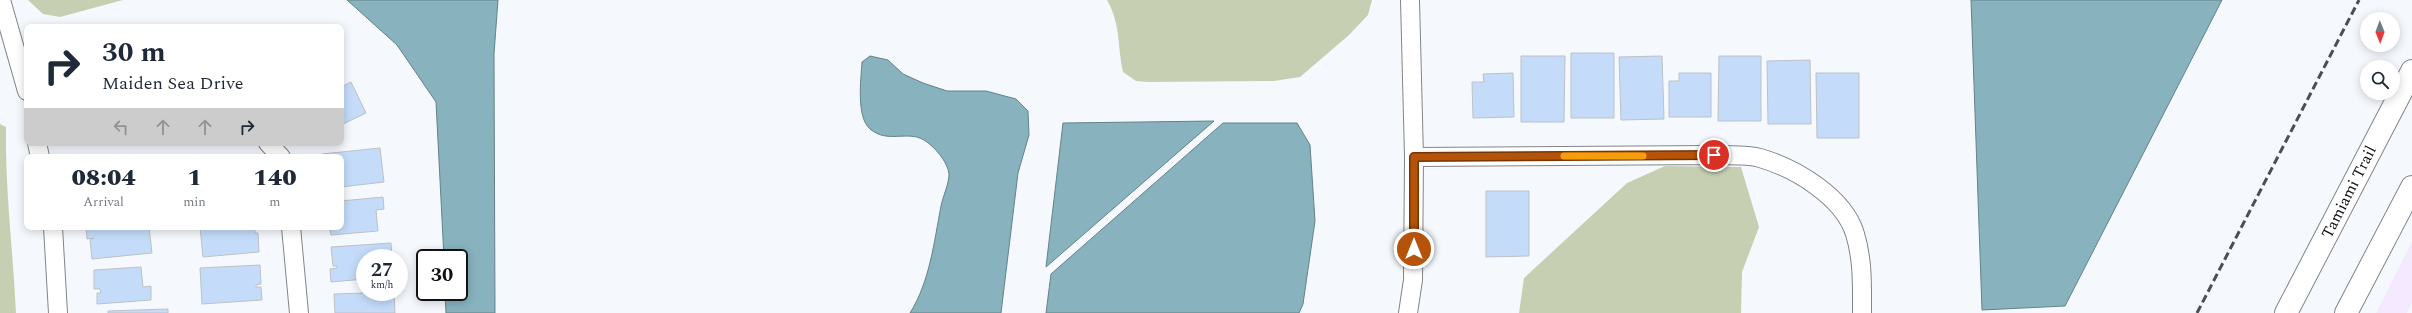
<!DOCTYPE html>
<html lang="en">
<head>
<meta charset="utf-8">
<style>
	:root { --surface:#fff; --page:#f6f6f7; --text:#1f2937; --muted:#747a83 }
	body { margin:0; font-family:Spectral,serif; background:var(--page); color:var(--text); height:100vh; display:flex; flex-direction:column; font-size:15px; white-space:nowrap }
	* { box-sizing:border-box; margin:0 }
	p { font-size:13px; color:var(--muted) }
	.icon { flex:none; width:22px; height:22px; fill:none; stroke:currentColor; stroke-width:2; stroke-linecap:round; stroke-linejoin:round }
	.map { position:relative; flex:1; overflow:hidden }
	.panel { position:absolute; left:24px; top:154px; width:320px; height:76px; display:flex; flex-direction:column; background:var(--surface); border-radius:8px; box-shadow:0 2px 10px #0003 }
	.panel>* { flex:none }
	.hud { position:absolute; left:24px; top:24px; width:320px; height:122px; border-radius:8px; box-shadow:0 2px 10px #0003; background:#fff; color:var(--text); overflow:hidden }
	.needle { width:26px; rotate:179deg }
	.tools { position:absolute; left:2360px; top:12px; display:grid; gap:8px }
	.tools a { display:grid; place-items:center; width:40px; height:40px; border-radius:50%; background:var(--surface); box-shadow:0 2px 10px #0003; font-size:20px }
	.speed { position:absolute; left:356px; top:249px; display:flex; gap:8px; font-size:20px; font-weight:700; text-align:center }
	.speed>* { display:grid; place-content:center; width:52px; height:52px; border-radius:50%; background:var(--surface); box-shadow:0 2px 10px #0003; line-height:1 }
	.speed small { font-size:10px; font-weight:400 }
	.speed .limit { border:2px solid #111; border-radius:6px; background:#fff; color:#111 }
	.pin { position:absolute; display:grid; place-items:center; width:34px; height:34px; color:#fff; margin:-17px; border:2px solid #fff; border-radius:50%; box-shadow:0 1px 4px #0007 }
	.me { position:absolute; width:44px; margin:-22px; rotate:0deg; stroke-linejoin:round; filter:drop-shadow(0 0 3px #0008) }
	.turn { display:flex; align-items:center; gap:14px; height:84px; padding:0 12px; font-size:18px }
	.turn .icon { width:52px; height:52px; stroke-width:2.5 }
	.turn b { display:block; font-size:28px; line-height:34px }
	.lanes { display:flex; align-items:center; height:38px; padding:0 12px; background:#0003; justify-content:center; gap:20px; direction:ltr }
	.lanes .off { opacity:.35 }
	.eta { display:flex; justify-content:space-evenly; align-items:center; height:68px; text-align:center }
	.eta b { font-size:24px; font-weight:800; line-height:28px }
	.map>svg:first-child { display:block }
</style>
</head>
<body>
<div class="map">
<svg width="2412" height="313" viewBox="0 0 2412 313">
	<rect width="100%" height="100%" fill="#f5f9fd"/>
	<path fill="#f4e9fe" d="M2412,241V303L2407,313H2376Z"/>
	<path fill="#c6cfb2" d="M28,0H123L60,17L43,14Z
		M1107,0H1372L1368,15L1349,35L1300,77L1274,81L1148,82L1136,81L1123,72C1117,44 1121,25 1107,0Z
		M0,124L6,127C5,189 13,251 16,313H0Z
		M1665,166L1741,167L1759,227L1742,272L1741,313H1519L1524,278L1627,183Z"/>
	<path fill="#87b2be" stroke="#63828a" d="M347,0H498L494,54L495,313H446L445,292H459V258H444L436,102L397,45Z
		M1971,0H2222L2065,306L1982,310Z
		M870,56L888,60L903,74L923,83L947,91H986L1016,99L1028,111L1029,135L1018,173L1001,313H910C930,281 934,242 941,206C943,196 949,184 949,174C948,162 934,146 924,140C907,130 888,144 870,129C856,117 861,79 862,62Z
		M1214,121L1046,267L1063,123Z
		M1223,123H1297L1310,145L1315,221L1303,304L1299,313H1046L1051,274Z"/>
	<path fill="#c4dcfa" stroke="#bdc1c5" d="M1571,53H1614V118H1571Z
		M1521,56H1565L1564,122H1521Z
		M1662,56L1664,119L1621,120L1619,57Z
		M1719,56H1761V121H1718Z
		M1810,60L1811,124H1768L1767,61Z
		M1513,73L1514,117L1473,118L1472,82H1484L1483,74Z
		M1679,73H1711V117H1669V81H1679Z
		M1816,73H1859V138H1817Z
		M351,82L366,113L341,125V87Z
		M380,148L384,182L341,187V157H323L322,154Z
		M1486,191H1529V256L1486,257Z
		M383,197L384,209L376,210L378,231L331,235L329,227H341V201Z
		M86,227H149L152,253L92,259L90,240L94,238L87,239Z
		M200,227H255V233H258L259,252L203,257Z
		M391,243L392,258H365V279L331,282L330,269L337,268V266H333L331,247Z
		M260,265L261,284L256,285V287H261L262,300L202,304L200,268Z
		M141,267L143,287L151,286V300L97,304V293H101L100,289H94V270Z
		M394,292L395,313H335L334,294Z
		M168,309V313H108V311Z"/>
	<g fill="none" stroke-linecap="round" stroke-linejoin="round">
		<defs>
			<path id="minor" d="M1,0L27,91
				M1410,0L1414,157
				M37,143L40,157
				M268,143L281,157
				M53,227L58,313
				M291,227L299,313
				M1408,313L1413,280L1414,157L1714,155C1729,156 1746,154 1760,158C1795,168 1844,197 1855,234C1863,260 1862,286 1862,313"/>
			<path id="major" d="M2286,313L2412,71
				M2346,313L2412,187"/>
		</defs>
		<use href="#minor" stroke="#818589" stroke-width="20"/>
		<use href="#major" stroke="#818589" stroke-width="24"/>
		<use href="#minor" stroke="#fff" stroke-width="18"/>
		<use href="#major" stroke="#fff" stroke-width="22"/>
		<path stroke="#4c4e50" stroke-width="3" stroke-dasharray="8 4" stroke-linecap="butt" d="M2197,313L2359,0"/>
	</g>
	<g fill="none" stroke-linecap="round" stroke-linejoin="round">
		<defs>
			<path id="route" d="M1414,249V157L1714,155"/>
		</defs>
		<use href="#route" stroke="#753606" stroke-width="10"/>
		<use href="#route" stroke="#b45309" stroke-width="7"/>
		<path stroke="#f59e0b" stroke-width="7" d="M1564,156H1643"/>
	</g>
	<g text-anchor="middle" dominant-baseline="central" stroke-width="3.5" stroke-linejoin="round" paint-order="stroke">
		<g font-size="16" fill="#101112" stroke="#fff">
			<text transform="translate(2349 192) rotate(-63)">Tamiami Trail</text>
		</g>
	</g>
</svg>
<div class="tools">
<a><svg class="needle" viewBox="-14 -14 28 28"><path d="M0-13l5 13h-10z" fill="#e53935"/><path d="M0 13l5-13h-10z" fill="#747a83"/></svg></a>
<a><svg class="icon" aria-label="search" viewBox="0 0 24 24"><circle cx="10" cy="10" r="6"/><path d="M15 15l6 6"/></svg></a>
</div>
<div class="speed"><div>27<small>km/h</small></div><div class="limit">30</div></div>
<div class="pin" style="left:1714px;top:155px;background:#d93025"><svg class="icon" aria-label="arrive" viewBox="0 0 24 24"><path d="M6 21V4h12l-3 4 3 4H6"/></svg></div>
<svg class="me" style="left:1414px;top:249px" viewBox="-20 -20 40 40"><circle r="17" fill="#b45309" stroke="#fff" stroke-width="3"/><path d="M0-11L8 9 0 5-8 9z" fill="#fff"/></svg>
<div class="hud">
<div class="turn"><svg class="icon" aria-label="right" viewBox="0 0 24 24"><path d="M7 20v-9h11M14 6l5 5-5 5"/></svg><div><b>30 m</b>Maiden Sea Drive</div></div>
<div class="lanes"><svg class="icon off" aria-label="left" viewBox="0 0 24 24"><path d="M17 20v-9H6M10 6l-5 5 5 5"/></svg><svg class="icon off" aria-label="ahead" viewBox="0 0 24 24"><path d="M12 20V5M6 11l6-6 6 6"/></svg><svg class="icon off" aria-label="ahead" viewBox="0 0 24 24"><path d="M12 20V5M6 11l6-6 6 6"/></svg><svg class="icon" aria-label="right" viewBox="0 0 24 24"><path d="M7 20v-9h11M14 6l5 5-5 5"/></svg></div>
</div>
<section class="panel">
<div class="eta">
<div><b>08:04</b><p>Arrival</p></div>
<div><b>1</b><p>min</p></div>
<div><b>140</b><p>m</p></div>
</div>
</section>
</div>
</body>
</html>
